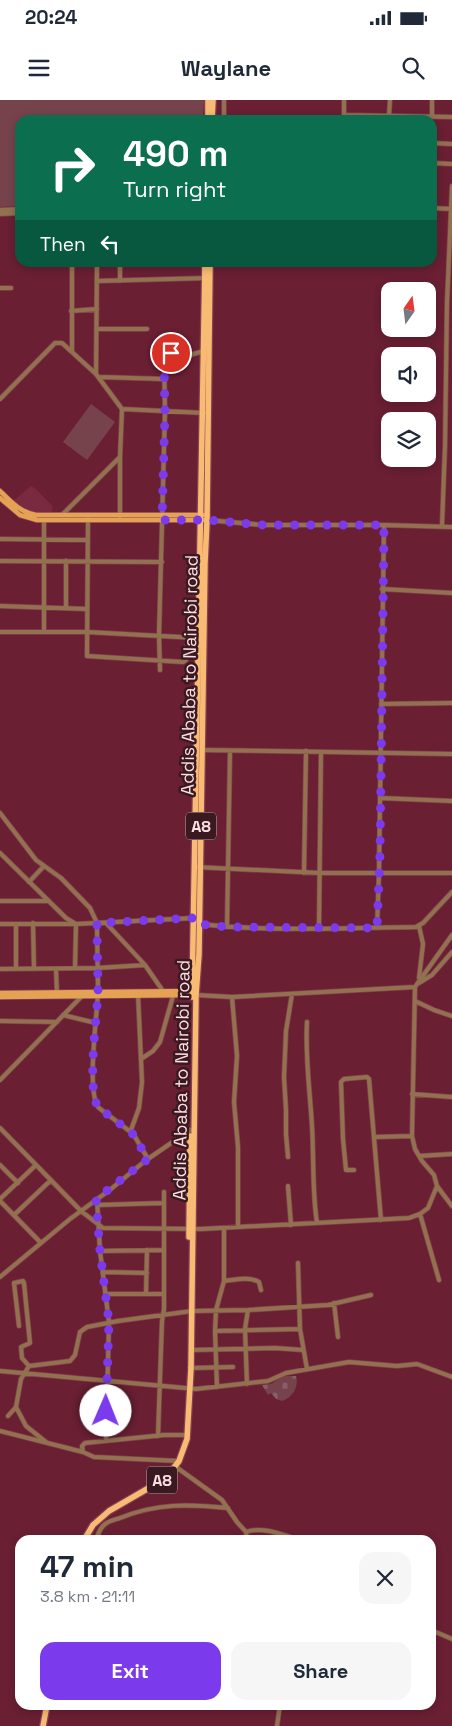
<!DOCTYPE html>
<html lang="en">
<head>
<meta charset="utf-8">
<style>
	:root { --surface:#fff; --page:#f6f6f7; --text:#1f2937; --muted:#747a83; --accent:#7c3aed }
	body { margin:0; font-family:"Space Grotesk",sans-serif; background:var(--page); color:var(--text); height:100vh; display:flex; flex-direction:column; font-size:19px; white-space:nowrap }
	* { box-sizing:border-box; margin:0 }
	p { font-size:16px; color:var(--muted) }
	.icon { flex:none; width:28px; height:28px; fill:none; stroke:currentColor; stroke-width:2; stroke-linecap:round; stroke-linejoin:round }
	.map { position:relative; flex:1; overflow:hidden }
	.details { position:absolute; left:15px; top:1435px; width:421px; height:175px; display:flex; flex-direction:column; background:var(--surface); border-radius:15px; box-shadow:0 2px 8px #0003 }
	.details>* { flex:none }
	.banner { position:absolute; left:15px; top:15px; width:422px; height:152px; border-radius:15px; box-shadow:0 2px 8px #0003; background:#0b6e4f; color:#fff; overflow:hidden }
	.needle { width:32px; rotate:14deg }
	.tools { position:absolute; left:381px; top:182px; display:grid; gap:10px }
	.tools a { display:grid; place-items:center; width:55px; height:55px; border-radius:10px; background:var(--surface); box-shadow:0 2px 8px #0003; font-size:25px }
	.pin { position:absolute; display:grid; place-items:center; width:42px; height:42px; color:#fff; margin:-21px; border:2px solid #fff; border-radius:50%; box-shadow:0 1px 5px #0007 }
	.me { position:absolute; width:55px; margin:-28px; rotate:1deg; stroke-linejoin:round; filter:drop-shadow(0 0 4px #0008) }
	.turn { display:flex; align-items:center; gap:18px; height:105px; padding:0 25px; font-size:22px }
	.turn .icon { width:65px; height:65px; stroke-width:2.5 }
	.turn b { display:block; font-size:35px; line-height:42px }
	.then { display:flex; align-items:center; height:48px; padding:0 25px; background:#0003; gap:10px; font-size:19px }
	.round { display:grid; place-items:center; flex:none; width:52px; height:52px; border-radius:15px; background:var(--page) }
	.headline { display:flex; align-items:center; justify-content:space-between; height:85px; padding:0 25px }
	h1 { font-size:30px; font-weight:600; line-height:38px }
	.cta { display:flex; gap:10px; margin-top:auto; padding:10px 25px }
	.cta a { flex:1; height:58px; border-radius:15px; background:var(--accent); color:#fff; font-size:20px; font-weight:600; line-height:58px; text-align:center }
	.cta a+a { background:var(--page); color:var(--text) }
	.status { display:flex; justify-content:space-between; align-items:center; height:35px; padding:0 25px; background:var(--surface); direction:ltr }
	.status svg { height:14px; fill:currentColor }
	header { display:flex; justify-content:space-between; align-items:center; height:65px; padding:0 25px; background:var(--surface); font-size:22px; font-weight:600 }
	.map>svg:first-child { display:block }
</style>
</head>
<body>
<div class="status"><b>20:24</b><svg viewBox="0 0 49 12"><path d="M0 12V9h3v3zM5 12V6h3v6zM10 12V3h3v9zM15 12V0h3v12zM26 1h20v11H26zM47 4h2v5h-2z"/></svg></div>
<header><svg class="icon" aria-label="menu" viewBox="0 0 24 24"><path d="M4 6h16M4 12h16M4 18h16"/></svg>Waylane<svg class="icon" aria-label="search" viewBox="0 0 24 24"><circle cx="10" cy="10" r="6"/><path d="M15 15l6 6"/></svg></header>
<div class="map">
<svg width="452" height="1626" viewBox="0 0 452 1626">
	<defs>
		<pattern id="cemetery-stones" width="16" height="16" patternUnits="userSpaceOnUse" patternTransform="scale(1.25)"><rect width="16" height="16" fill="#76434d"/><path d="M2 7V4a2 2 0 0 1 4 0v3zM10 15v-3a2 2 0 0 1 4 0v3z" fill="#8a5e66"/></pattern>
	</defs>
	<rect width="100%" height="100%" fill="#6a1f33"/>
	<path fill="#7a2a40" d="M31,386L36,389L53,407L51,414H31L12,402Z"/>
	<path fill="#76434d" d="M0,0H204L203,20H20V106L0,107Z
		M91,304L115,322L87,360L63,342Z"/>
	<path fill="url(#cemetery-stones)" d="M284,1276H296C299,1287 293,1297 282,1301L276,1299L271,1293L268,1295L262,1285L271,1284Z"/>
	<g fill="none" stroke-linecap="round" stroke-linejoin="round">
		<defs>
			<path id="minor" d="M224,0V20
				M432,0V16
				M344,15L452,17
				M389,16L390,0
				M344,20V0
				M432,43L452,44
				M432,63L452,64
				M432,108L452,109
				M0,110L20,109
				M0,114L20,113
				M97,162L96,274L122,309L120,357V417
				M97,181L207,178
				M120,181V162
				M0,188H11
				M71,211L97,209
				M97,229H147
				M72,252V162
				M99,277L164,279
				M0,299L55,243H62L96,274
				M122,309L205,313
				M62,415L120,357
				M88,419L87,556L183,562L186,560L188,538
				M207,420L263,425H384L452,427
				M44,421V532
				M442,426L445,346L447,203L452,86
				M0,439L88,440
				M0,461L162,462
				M66,461V508
				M382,489L452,493
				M0,506L87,509
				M0,532H87L198,538
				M160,570L159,536L165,311L164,259L167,254L190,255L204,251
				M381,604L452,603
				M202,650L452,654
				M380,698L452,701
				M0,713L36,760L61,778L90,808L97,823C97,846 98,870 98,893C97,916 86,994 99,1008L132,1033
				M0,753L66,818L76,824L75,868
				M195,767L320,773H452
				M304,773L306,651
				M29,782L44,766
				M0,801H48
				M33,823L34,869
				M106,823L145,865L163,891
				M0,824H76L194,818L199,824C271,832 344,828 416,827L423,823L452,792
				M16,824V869
				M419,826L423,844L419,878
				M227,827L230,652
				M319,828L321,652
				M377,828L379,773L384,425
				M0,869L97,868L145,865
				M56,869L57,894
				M419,883L432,875L452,852
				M415,887L452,835
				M138,894L142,982L139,1008L131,1030L148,1059
				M232,897L237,956L234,1002L238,1047V1127
				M415,901L434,910L452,916
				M63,915L96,923
				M0,921L57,922
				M307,922C305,957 310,992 312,1026C314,1058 312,1091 317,1123
				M141,959L153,951L160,942L173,896
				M0,980L82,896
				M412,994L452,997
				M0,1028L81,1111L103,1128L201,1129L409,1118L420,1114L428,1108L437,1086L434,1075L422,1061L415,1049L412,1036L415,887L232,897L196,895
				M375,1037L412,1036
				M419,1056L452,1054
				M288,1057L286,1034V1010L284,977L286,931L292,894
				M0,1065L18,1083
				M354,1070H346L343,1039L341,982L344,979L367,977L369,979L381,1120
				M288,1086L291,1125
				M437,1086L452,1106
				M0,1099L36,1065
				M97,1099L100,1151L109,1222L106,1341
				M0,1101L41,1143
				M97,1105L164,1103
				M420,1114L439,1180
				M14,1115L51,1080
				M100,1151L164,1150
				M298,1163L300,1229L307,1269
				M104,1172L147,1173
				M0,1177L70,1119L111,1089L145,1061L190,1030
				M224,1181C235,1180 249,1176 259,1182L261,1190
				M107,1194H164
				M146,1194L147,1150
				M334,1203L338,1237
				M19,1226L14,1183L23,1181L24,1183L30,1243L21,1247L22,1258L29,1266
				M215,1231L300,1229
				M192,1250L275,1248L303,1250
				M191,1268L233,1267
				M0,1271L196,1289L268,1281L286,1273L349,1262L397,1266L417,1264L452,1277
				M247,1284L245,1229L248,1210
				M217,1287L215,1231L216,1210L224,1181V1128
				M8,1316L16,1307
				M0,1331L83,1352
				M158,1336L162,1221L164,1209V1092
				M46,1342L26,1326L16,1307L21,1279L29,1266L70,1261L75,1255L80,1232L87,1227L118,1221L192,1211L248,1210L328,1205L371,1195
				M179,1361L94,1357L83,1352L82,1346L85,1343L164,1335H188
				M176,1367L222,1400L237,1422L246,1432C264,1426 282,1435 300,1440
				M246,1432L247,1440
				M96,1440C98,1435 99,1430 103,1426C107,1421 114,1420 120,1418C157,1403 188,1404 228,1408
				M431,1530L452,1539
				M277,1626L280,1605"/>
			<path id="major" d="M0,391C11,402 20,412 36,415H203
				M0,398L20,415L37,420H204
				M0,893L195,891
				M0,897L194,895"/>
			<path id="highway" d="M208,20V0
				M212,20L213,0
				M192,897L205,162
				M189,1137L190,1036
				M84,1440L93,1425L109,1411L166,1378L179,1361L187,1339L191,1268L196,895L199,854L205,463L207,420L210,162
				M43,1626L47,1605"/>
		</defs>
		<use href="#minor" stroke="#844152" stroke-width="5.5"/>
		<use href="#major" stroke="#844152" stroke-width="6"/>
		<use href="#highway" stroke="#844152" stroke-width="8"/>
		<use href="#minor" stroke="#92724e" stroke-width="4"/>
		<use href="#major" stroke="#e5a255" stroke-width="4.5"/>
		<use href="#highway" stroke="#f9ba73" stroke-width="5.5"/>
	</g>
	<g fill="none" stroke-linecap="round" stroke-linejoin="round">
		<path stroke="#7c3aed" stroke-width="9" stroke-dasharray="0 16.2" d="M106,1311L109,1222L100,1151L96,1099L148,1059L132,1033L99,1008C86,994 97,916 98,893C98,870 97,846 97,823L194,818L199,824L227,827L377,828L380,754L384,425H263L207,420H162L165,312L164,259L167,254L171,253"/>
	</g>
	<g text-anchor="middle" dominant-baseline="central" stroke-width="5" stroke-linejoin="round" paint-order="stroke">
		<g fill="#3a1920" stroke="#c1a3a8" stroke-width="1">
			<rect x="186" y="712.5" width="30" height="27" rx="4"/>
			<rect x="147" y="1366.5" width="30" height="27" rx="4"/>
		</g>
		<g font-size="16" font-weight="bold" fill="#fbdee2">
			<text x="201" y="726">A8</text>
			<text x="162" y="1380">A8</text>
		</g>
		<g font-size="18" fill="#fbdee2" stroke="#3a1920">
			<text transform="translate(189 575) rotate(-89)">Addis Ababa to Nairobi road</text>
			<text transform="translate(181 980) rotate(-89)">Addis Ababa to Nairobi road</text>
		</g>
	</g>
</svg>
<div class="tools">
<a><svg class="needle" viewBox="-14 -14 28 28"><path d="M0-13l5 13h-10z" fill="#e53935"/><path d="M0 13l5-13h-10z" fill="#747a83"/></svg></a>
<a><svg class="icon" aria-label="sound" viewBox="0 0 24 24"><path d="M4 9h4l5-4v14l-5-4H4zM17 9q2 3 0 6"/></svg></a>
<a><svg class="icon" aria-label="layers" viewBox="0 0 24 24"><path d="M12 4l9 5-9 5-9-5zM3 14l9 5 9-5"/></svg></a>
</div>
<div class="pin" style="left:171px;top:253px;background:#d93025"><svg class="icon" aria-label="arrive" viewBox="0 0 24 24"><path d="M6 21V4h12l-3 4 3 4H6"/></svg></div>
<svg class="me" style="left:106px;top:1311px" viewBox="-20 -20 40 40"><circle r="19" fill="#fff"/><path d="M0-13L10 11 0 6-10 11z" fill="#7c3aed"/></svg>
<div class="banner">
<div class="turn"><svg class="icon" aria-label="right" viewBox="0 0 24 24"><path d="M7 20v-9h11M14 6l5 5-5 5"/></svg><div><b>490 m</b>Turn right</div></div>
<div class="then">Then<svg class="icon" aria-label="left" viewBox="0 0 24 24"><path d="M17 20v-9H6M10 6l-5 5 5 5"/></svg></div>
</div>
<section class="details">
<div class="headline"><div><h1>47 min</h1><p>3.8 km · 21:11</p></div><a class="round"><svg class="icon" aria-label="close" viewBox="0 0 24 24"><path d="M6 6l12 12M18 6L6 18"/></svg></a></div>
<div class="cta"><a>Exit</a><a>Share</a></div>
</section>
</div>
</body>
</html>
